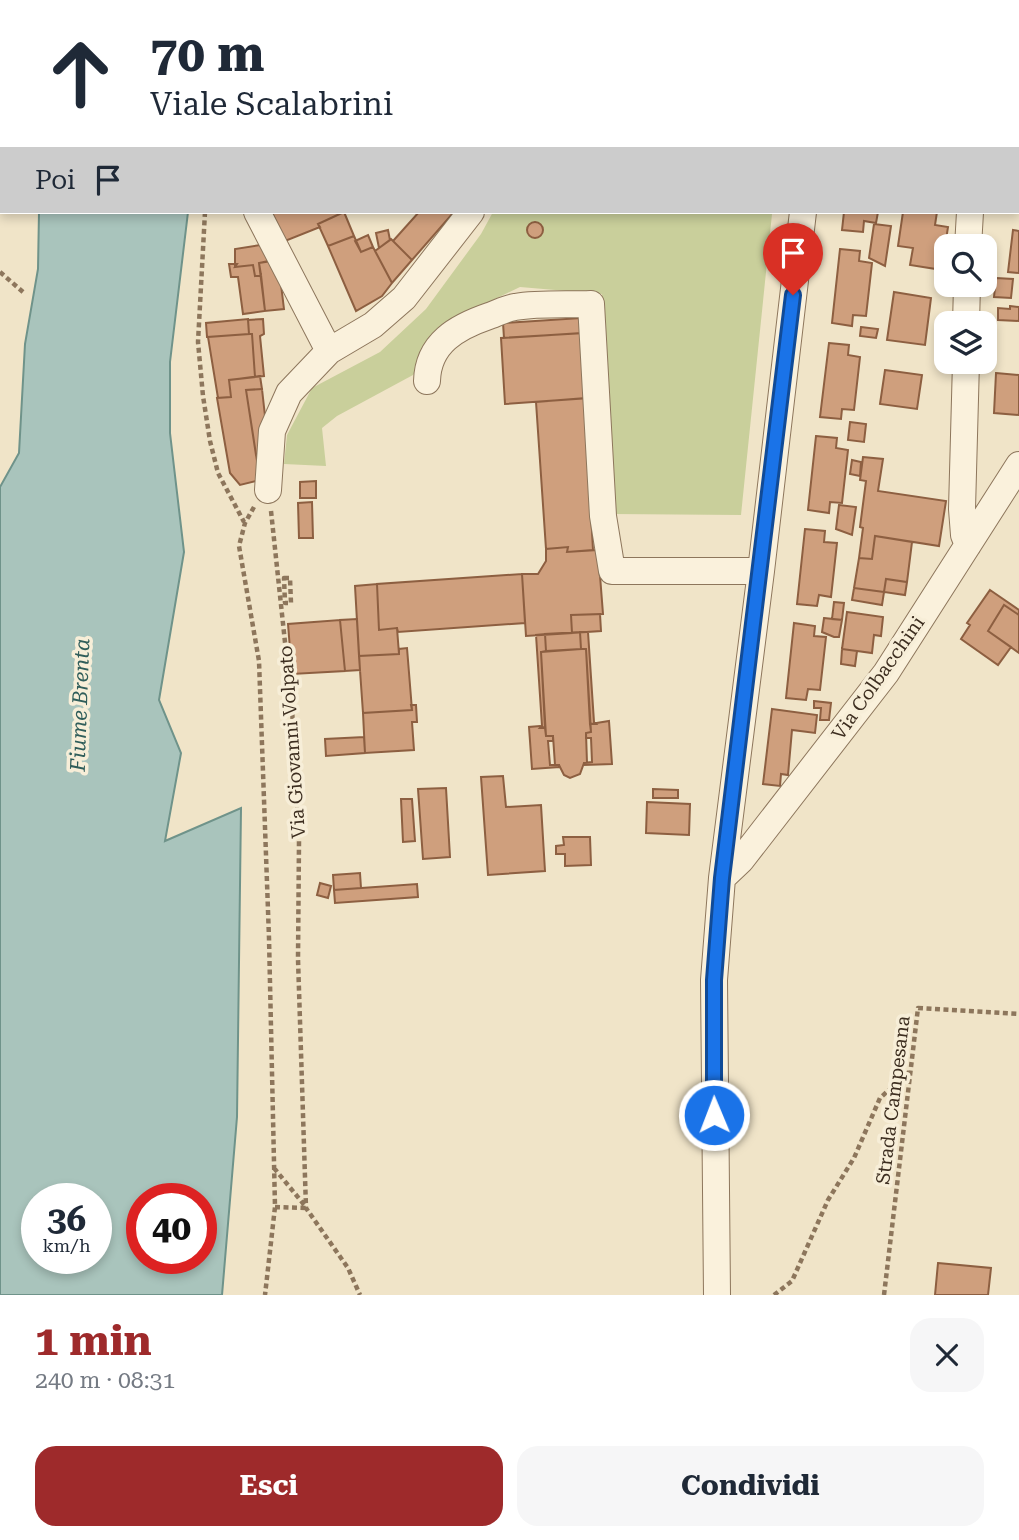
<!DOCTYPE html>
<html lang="it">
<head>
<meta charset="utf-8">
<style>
	:root { --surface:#fff; --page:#f6f6f7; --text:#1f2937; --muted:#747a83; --accent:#9e2a2b }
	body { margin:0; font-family:"Roboto Serif",serif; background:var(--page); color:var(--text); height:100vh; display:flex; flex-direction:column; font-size:26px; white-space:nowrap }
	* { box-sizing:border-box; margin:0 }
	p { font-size:23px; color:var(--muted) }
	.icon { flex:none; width:38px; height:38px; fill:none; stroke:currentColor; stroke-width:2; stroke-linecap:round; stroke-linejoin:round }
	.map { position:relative; height:1295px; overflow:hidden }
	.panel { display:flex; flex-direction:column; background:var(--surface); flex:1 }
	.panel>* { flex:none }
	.top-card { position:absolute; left:0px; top:0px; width:1020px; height:214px; box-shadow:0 4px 10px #0003; background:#fff; color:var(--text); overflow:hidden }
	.fabs { position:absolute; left:934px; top:234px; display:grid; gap:14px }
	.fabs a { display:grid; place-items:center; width:63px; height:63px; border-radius:14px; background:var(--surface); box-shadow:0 4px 10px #0003; font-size:35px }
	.speed { position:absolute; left:21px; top:1183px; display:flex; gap:14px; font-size:35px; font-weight:700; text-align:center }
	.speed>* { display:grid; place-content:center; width:91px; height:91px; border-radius:50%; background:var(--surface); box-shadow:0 4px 10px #0003; line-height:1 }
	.speed small { font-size:18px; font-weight:400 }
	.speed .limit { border:10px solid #d22; background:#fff; color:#111 }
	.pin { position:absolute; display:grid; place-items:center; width:60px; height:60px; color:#fff; margin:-72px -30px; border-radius:50% 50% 50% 0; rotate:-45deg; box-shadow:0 0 7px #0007 }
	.pin .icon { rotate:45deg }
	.me { position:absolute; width:77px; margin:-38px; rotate:359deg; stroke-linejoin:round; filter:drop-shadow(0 0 5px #0008) }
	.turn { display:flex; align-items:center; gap:24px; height:147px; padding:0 35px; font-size:32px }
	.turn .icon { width:91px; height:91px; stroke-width:2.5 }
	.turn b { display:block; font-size:49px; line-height:60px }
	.then { display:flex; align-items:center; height:66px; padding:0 35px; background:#0003; gap:14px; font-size:26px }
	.round { display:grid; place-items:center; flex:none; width:74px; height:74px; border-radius:21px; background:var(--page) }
	.overview { display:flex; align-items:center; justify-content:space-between; height:119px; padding:0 35px }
	h1 { font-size:42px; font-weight:700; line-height:52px; color:var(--accent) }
	.primary-button { display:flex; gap:14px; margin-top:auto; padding:14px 35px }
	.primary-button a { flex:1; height:80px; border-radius:21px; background:var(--accent); color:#fff; font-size:28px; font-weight:700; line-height:80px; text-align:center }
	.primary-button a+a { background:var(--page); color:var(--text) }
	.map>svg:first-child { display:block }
</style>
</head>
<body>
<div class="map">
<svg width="1019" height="1295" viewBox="0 0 1019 1295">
	<rect width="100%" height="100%" fill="#f0e4c8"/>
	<path fill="#c9cf9b" d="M493,212H707L772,214L741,515L611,514L602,294L520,287L443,324L413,375L337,416L322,428L326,466L284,464L287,435L312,388L380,352L426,309L481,234Z"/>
	<path fill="#a9c4bc" stroke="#6f938a" stroke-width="2" fill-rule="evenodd" d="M39,212H188L170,362V433L184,552L159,700L181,753L165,841L241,808L237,1117L222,1295H0V487L19,453L25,344L38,269ZM37,1199H96V1258H37ZM142,1199H201V1258H142Z"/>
	<path fill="#cf9f7d" stroke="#8d5f41" stroke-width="2" d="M275,212H344L318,224L320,227L285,241L272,213Z
		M344,212L354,236L328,246L318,224Z
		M419,212H454L412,260L393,241Z
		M844,212H878L876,223L864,221L863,232L842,230Z
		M903,212H937L935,225L948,227L943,259L938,258L936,269L910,265L913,248L898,246Z
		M527 230a8 8 0 1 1 16 0a8 8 0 1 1-16 0Z
		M874,224L891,226L885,266L869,258Z
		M388,230L390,240L379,248L376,233Z
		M1013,230L1019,231V273L1008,272Z
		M368,235L373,247L361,252L355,241Z
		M354,236L361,252L373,247L392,283L382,296L356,311L328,246Z
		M391,239L412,260L392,283L375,251Z
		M260,245L273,260L259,263L261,275L255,276L253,265L235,267V249Z
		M840,249L860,251L859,261L872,263L866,316L853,315L852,326L832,323Z
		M278,260L284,309L265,311L259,263Z
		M229,264H237L235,267L253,265L255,276L261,275L265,311L243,314L238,277H231Z
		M996,278L1013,279L1011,298L994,297Z
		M894,292L931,298L925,345L887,340Z
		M1010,306L1019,307V321L998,320V308L1010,309Z
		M581,318L582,333L504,338L503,323Z
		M248,319L249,334L207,337L206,323Z
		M263,319L264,334L260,336L264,376L255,377L252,334H249L248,320Z
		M861,327L878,329L876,338L860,336Z
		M585,333L589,398L505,404L501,338Z
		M249,334H252L255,377L229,380L231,397L218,398L208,337Z
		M829,343L849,345L848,355L860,357L854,410L842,409L841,419L820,417Z
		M885,370L922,375L917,409L880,404Z
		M996,373L1019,375V415L994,413Z
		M260,376L262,389L246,390L260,480L240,485L230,473L217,398L231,397L229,380Z
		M262,389L269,452L256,455L246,390Z
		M585,398L593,550L567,552L568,547L546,549L536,402Z
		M850,422L866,424L864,442L848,440Z
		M816,436L837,438L836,448L848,450L842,503L830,502L829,513L808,510Z
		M863,457L883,459L878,491L946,501L939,546L875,536L872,559L859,558L863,528L860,527L866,481L860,480Z
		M852,460L861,462L860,476L850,474Z
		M316,481V498H300V482Z
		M312,502L313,538H299L298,503Z
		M839,505L856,507L852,535L836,529Z
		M805,529L825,531L824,542L837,543L831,597L819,595L817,606L797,604Z
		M875,536L912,542L907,582L886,579L884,592L854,588L859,558L872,559Z
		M568,547L567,552L598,550L603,614L571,615L572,633L526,636L522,574H538L546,561V549Z
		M522,574L525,623L398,632L397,628L379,630L377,584Z
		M886,579L907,582L905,595L884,592Z
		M377,584L379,630L397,628L399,654L359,656L355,586Z
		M854,588L884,592L882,605L852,600Z
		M990,590L1019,610V615L1004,605L988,631L1011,647L998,665L961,639L970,625L967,623Z
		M834,602L844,603L842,620L832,619Z
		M1004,605L1019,615V653L988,631Z
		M847,612L883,617L881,636L874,635L872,653L842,649Z
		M600,614L601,631L572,633L571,615Z
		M824,618L842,620L839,637H834L822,632Z
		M357,619L360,670L345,671L340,620Z
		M340,620L345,671L292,674L288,624Z
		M794,623L815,626L814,636L826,637L820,690L808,689L806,700L786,698Z
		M580,632L581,649L546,651L545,634Z
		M580,632H588L594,722L596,724H590L586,649H581Z
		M545,634L546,651L541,652L545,728H540L542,726L536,635Z
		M407,648L412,710L363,713L359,656L399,654V649Z
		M581,649H586L591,732L586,733L587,763H584L580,774L570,778L564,775L559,765H555L553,736H546L541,652Z
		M842,649L857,651L855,666L841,664Z
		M814,701L831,703L829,720H820L821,708H814Z
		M411,705H416L417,722H412L414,750L365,753L363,713L412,710Z
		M772,709L817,715L815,733L792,730L788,775L781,774L780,786L763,784Z
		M609,721L612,764L584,765V763L592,762L591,738H586V733L591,732L590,724Z
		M540,726L545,728L546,736H553V741H548L550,765H559V767L532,769L529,727Z
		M364,737L365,753L326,756L325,739Z
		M503,776L506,807L541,805L545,871L488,875L481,777Z
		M446,788L450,857L423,859L418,789Z
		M653,789L678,790V798H653Z
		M401,799H412L415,841L403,842Z
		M647,802L690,804L689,835L646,833Z
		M563,837H590L591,865L565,866V854H556V846L564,845Z
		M360,873L361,888L334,890L333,875Z
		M320,883L331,886L328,898L317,895Z
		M417,884L418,897L335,903L334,890Z
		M938,1263L991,1268L988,1295H935Z"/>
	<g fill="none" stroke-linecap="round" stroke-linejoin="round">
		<defs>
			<path id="minor" d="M557,0L560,2
				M953,0L955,2
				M223,2V0
				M698,2L700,0
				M827,2V0
				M1018,43H1019
				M257,212L329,351
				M968,247L970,212
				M966,324L967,285
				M966,362L962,509L964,535L968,545
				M427,381C428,343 457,327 489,316C498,313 506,308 515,307C539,303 567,305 591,304L603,516L612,571H761
				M268,490L272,431L289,393L329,351L373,325L404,298L471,212
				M722,878L741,860L886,673L1019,465
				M717,1295L714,980L722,878L761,571L803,212"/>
		</defs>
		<use href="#minor" stroke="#8d765c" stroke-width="28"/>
		<path stroke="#8d765c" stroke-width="4.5" stroke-dasharray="5 3.5" stroke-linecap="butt" d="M205,212L198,342L203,396L210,441L218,473L244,522
			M0,272L23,292
			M254,507L245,523L239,546L259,661L269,938L275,1207L265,1295
			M271,511L292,708L299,841L298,959L306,1208L348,1268L360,1295
			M284,578H290L291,603H285Z
			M274,1168L306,1207
			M275,1207L306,1208
			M774,1295L792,1281L828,1200L854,1158L880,1098L909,1072
			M884,1295L918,1008L1019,1014"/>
		<use href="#minor" stroke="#faf1dc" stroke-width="26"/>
	</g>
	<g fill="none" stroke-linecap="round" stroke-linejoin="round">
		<defs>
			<path id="route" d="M714,1115V980L722,878L793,295"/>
		</defs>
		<use href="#route" stroke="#114b97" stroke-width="18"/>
		<use href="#route" stroke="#1a73e8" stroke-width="12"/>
	</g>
	<g text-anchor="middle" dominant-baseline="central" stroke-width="7" stroke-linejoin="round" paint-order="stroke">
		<g font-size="19" fill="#3d2e20" stroke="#f7eed8">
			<text transform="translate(878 678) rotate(-55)">Via Colbacchini</text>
			<text transform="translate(292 742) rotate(-94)">Via Giovanni Volpato</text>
			<text transform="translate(893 1100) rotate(-83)">Strada Campesana</text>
		</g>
		<g font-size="21" font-style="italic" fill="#2f5d5a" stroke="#f7eed8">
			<text transform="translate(80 705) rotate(-88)">Fiume Brenta</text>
		</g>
	</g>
</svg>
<div class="fabs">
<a><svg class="icon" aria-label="search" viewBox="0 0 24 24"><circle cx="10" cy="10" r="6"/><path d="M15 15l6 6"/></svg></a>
<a><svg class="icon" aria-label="layers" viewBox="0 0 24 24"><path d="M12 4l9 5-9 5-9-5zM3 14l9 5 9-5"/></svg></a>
</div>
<div class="speed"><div>36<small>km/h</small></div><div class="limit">40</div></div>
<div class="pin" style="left:793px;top:295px;background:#d93025"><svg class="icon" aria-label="arrive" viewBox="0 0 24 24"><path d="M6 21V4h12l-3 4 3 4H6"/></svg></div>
<svg class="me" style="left:714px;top:1115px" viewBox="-20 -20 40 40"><circle r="17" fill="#1a73e8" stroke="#fff" stroke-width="3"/><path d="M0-11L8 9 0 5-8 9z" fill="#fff"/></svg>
<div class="top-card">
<div class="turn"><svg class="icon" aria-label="ahead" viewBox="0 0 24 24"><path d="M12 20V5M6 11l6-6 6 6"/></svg><div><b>70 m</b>Viale Scalabrini</div></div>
<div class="then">Poi<svg class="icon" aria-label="arrive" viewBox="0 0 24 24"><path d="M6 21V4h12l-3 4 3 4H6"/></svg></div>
</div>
</div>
<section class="panel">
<div class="overview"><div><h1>1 min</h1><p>240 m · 08:31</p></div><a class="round"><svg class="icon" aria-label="close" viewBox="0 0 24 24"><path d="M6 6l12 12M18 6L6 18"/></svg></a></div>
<div class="primary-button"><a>Esci</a><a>Condividi</a></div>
</section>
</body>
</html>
